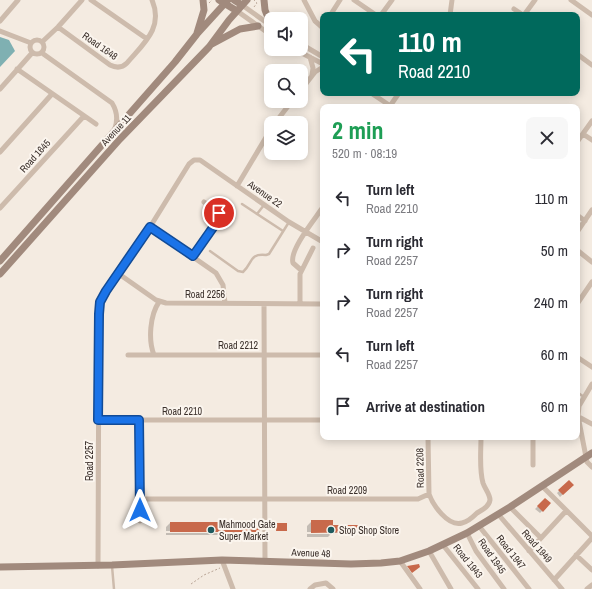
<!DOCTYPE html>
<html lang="en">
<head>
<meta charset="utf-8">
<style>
	:root { --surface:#fff; --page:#f7f7f7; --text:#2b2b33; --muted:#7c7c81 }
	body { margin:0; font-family:"Archivo Narrow",sans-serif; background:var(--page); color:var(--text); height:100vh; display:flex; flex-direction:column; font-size:15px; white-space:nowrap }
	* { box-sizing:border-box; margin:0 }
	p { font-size:13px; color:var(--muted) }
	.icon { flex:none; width:22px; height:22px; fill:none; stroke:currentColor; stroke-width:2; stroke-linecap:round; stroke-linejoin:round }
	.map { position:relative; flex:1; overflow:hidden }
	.panel { position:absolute; left:320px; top:104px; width:260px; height:336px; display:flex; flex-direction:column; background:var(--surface); border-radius:8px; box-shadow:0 2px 10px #0003 }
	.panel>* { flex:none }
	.guide { position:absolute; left:320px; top:12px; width:260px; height:84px; border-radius:8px; box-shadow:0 2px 10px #0003; background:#00695c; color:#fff; overflow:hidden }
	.buttons { position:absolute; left:264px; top:12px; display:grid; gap:8px }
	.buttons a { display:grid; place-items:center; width:44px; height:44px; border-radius:8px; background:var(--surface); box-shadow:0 2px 10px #0003; font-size:20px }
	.pin { position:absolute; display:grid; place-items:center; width:34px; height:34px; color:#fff; margin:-17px; border:2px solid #fff; border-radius:50%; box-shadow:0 1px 4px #0007 }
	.me { position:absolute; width:44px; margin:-22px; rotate:0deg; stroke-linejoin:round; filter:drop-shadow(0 0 3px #0008) }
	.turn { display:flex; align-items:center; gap:14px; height:84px; padding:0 12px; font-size:18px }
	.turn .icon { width:52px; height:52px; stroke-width:2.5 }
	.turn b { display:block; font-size:28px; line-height:34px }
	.round { display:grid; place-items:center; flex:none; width:42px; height:42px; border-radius:8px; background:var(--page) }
	.overview { display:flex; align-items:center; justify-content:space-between; height:68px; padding:0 12px }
	h1 { font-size:24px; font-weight:700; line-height:30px; color:#1e9e55 }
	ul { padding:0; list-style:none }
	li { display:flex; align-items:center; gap:12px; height:52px; padding:0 12px }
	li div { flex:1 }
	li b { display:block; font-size:15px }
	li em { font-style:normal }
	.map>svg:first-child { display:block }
</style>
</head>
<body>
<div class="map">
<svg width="592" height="589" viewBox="0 0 592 589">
	<rect width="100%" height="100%" fill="#f4ebe1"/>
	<path fill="#7fb0b2" d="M0,37L9,40L15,51L0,67Z"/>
	<path fill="#0003" d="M569,481L573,485L560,497L557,493Z
		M545,499L550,503L540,513L535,509Z
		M312,521L332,528L362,526V532L332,533L328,537H307V534H329V532H307V526Z
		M170,523H259V531L256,535H243V534L240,536H227V535H166V533H227V531H166V527Z"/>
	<path fill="#c8694b" d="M569,480L574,485L563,495L558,490Z
		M545,498L551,503L543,512L537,506Z
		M311,520H333V525H363V532L311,533Z
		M170,522H260V532H170Z
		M277,523H287V531H276Z
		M419,564L420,567L412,573L407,566Z"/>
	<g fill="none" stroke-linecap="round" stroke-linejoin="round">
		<path stroke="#b9a596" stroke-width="1" stroke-dasharray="2 2" stroke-linecap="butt" d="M209,3L212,0
			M254,7L257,3L254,0
			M191,584L204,575L220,568"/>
		<path stroke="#cdbbac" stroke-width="2.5" d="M242,204L283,231
			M257,214L264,205
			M210,251L238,271L243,272C253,263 249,253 266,255L269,254L289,222
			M577,392L584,397
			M112,566L114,589"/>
		<path stroke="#cdbbac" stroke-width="5" d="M91,0L147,39
			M304,0L315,21L323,28
			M354,0L376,15
			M571,0L592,15
			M242,5L270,25
			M514,9L523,15
			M237,11L271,35
			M331,14L340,0
			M381,15L392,0
			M450,15L452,0
			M524,15L535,0
			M0,21L18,0
			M58,27L110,65C116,68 122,68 127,63C143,44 164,28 152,0
			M0,31L31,43
			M30 47a7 7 0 1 1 14 0a7 7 0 1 1-14 0Z
			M42,42L58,27L82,0
			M301,44L323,57
			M294,49L323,64
			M42,53L112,103C117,111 118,119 115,128
			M577,54L592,65
			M310,57L313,68L312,75
			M17,69L96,124
			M0,89L32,53
			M301,90L315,72L323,67
			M371,93L392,107
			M390,106L399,93
			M275,123L292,101
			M583,134L592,140
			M577,142L592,121
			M0,152L52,94
			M237,186L271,129
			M0,208L84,116
			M577,215L585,221
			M150,227L216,273L223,285L225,303
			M577,232L592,210
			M577,250L592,262
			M193,256L220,217L218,212L204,202
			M301,270L293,263C289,250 315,219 323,207
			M119,274L156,300L166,303L323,304
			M264,304L265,562
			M300,304V274L313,248
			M577,304L592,282
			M128,355H323
			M154,355C148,340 150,315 159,302
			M577,357L592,367
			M592,384L579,406L578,416L586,457L587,462L592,467
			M577,416L592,424
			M99,420H323
			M139,420L140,521
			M428,437L429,494C433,505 448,527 462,523C467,522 473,517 477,513C482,510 489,507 490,500C490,494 485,489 483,483C479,469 481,452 481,437
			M533,437V465
			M542,486L592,536
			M140,499H418L429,494
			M510,507L541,538
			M498,514L562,589
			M479,526L529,589
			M467,533L476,551L504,589
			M443,545L478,589
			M429,551L451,589
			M529,551L566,511
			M576,555L592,570
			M222,560L233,589
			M400,561L420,589
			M98,566L99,308L103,296L150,227L189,164L194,160H200L289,222L323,242
			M554,580L592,538
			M310,589L315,585L326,583L333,589
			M587,589L592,585"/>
		<path stroke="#a18a7d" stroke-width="7" d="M219,0L237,11
			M234,0L242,5
			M264,0L265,10L271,25
			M197,33L204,10L203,0
			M212,44L240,29L258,26
			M0,261L175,62L197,34L228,0
			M0,274L120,139L209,47L229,20L247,0
			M0,567L112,565L222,560L351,564L381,563L400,561L429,551L467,533L510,507L592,453"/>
	</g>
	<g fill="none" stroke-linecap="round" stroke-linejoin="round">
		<defs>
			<path id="route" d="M140,510L139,420H98L99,314L100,302L106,291L150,227L193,256L219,219V213"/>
		</defs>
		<use href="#route" stroke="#114b97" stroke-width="10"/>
		<use href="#route" stroke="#1a73e8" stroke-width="7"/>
	</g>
	<g fill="#1f5a5e" stroke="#fbf5ee" stroke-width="1.5">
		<circle cx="211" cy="530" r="4"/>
		<circle cx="331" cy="530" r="4"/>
	</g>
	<g text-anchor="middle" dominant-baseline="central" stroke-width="4" stroke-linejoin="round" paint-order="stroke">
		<g font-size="10" fill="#3b302b" stroke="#fbf5ee">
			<text transform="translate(100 46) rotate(35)">Road 1648</text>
			<text transform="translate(116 130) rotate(-47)">Avenue 11</text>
			<text transform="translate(35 156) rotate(-48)">Road 1645</text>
			<text transform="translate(265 194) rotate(35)">Avenue 22</text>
			<text x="205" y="294">Road 2256</text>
			<text x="238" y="345">Road 2212</text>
			<text x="182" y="411">Road 2210</text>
			<text transform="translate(89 461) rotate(-90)">Road 2257</text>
			<text transform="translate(420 468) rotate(-91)">Road 2208</text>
			<text x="347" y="490">Road 2209</text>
			<text transform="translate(537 546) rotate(49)">Road 1949</text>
			<text transform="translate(511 552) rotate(52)">Road 1947</text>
			<text transform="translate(311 553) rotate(2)">Avenue 48</text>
			<text transform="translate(492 556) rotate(55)">Road 1945</text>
			<text transform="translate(468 561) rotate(51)">Road 1943</text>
		</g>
		<g font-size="10" fill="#3b302b" stroke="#fbf5ee" text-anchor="start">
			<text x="219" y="524">Mahmood Gate<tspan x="219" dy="12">Super Market</tspan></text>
			<text x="339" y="530">Stop Shop Store</text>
		</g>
	</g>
</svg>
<div class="buttons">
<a><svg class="icon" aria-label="sound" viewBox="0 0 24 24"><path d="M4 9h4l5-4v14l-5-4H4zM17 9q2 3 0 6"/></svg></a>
<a><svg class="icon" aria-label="search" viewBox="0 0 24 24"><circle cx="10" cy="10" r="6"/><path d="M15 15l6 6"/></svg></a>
<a><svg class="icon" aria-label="layers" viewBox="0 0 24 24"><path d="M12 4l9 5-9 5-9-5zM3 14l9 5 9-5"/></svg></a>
</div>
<div class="pin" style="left:219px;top:213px;background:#d93025"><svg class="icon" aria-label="arrive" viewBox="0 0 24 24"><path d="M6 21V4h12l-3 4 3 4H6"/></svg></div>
<svg class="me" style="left:140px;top:510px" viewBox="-20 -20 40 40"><path d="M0-17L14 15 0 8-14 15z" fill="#1a73e8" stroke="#fff" stroke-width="4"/></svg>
<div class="guide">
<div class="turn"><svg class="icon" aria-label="left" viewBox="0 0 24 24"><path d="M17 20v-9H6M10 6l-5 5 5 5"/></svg><div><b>110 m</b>Road 2210</div></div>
</div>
<section class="panel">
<div class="overview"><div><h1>2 min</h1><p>520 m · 08:19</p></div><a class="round"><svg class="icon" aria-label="close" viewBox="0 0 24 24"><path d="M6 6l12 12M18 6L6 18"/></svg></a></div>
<ul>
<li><svg class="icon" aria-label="left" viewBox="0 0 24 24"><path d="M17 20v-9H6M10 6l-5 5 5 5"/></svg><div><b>Turn left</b><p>Road 2210</p></div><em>110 m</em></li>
<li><svg class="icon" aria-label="right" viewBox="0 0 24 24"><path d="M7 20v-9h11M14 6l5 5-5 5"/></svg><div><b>Turn right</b><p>Road 2257</p></div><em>50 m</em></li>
<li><svg class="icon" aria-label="right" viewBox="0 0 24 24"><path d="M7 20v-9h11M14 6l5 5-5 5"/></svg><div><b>Turn right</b><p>Road 2257</p></div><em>240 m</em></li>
<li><svg class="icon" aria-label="left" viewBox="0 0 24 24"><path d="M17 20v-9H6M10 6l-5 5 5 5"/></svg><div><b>Turn left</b><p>Road 2257</p></div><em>60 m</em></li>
<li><svg class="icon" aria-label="arrive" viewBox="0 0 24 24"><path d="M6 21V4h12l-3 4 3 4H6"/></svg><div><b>Arrive at destination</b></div><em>60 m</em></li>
</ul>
</section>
</div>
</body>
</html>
